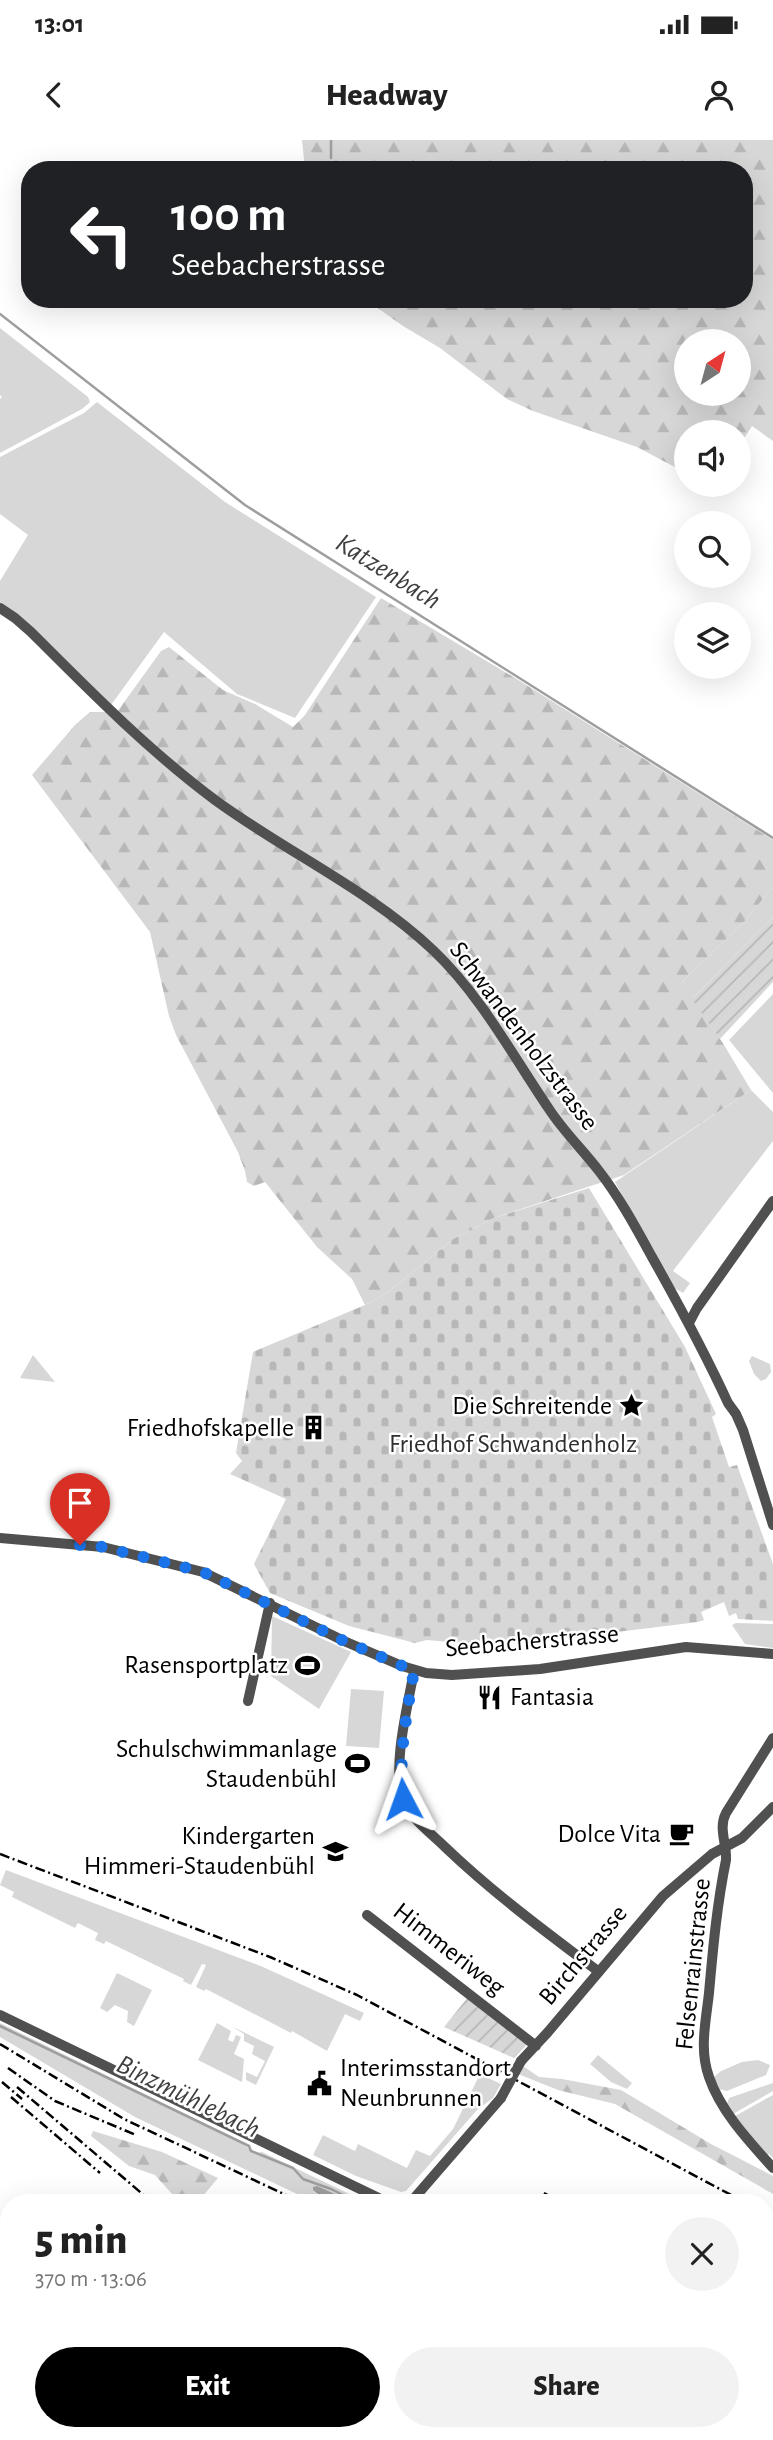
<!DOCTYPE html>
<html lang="en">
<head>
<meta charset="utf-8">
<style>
	:root { --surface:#fff; --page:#f2f2f2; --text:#222; --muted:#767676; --accent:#000 }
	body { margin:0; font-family:"Alegreya Sans",sans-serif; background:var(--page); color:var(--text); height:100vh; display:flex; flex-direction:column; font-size:26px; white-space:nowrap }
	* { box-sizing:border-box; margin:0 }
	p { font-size:23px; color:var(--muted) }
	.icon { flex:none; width:38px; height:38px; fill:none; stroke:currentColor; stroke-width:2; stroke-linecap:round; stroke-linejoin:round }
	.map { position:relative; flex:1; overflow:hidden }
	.details { position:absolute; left:0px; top:2054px; width:774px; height:247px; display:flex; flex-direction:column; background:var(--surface); border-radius:28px 28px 0 0; box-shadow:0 7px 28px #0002 }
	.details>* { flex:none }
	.hud { position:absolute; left:21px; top:21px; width:732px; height:147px; border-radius:28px; box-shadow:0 7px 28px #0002; background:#202124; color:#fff; overflow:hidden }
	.needle { width:46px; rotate:36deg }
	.buttons { position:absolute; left:674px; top:189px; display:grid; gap:14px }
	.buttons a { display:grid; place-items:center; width:77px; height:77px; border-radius:50%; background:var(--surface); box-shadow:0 7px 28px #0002; font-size:35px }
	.pin { position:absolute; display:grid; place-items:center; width:60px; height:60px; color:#fff; margin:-72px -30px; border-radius:50% 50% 50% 0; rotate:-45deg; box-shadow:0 0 7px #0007 }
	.pin .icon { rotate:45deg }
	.me { position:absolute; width:77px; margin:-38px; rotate:356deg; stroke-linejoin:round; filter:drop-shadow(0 0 5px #0008) }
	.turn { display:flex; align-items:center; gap:24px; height:147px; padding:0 35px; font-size:32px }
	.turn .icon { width:91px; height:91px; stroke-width:2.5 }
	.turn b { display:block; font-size:49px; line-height:60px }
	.round { display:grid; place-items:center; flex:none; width:74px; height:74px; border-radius:37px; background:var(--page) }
	.overview { display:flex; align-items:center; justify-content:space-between; height:119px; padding:0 35px }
	h1 { font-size:42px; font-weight:800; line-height:52px }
	.primary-button { display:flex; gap:14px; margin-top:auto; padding:14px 35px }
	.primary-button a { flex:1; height:80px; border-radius:42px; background:var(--accent); color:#fff; font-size:28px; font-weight:800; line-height:80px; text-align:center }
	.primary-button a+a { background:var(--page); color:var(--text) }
	.status { display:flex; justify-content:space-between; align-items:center; height:49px; padding:0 35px; background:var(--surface); direction:ltr }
	.status svg { height:19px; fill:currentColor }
	header { display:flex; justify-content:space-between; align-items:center; height:91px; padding:0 35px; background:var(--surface); font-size:32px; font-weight:800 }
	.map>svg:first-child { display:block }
</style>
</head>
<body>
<div class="status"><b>13:01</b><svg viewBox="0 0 49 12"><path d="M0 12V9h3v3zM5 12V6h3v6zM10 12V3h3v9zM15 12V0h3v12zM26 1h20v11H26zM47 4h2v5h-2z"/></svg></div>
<header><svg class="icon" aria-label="back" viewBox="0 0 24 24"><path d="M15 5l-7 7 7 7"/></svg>Headway<svg class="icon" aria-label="person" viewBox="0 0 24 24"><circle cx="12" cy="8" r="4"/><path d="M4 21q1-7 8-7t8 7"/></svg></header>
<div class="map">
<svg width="773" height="2300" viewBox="0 0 773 2300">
	<defs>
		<pattern id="forest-firs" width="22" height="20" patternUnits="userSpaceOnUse" patternTransform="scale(1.75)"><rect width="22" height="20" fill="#d7d7d7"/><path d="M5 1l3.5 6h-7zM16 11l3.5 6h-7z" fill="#b7b7b7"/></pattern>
		<pattern id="cemetery-stones" width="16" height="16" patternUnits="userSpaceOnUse" patternTransform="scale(1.75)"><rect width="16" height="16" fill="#d7d7d7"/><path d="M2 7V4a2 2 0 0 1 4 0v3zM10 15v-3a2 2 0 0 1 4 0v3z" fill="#b7b7b7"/></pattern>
		<pattern id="garden-furrows" width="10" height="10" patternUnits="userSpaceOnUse" patternTransform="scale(1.75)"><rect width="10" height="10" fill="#d7d7d7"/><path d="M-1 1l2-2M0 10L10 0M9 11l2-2" fill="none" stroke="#b7b7b7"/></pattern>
		<pattern id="water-waves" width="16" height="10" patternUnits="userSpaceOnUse" patternTransform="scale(1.75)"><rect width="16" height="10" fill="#9e9e9e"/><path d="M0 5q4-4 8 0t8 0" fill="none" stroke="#868686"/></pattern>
	</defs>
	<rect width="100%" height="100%" fill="#fff"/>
	<path fill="#d7d7d7" d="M0,188L88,257L90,262L82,269L0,313V259L2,257L0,255Z
		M97,262L225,362L376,457L295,578L237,554L164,492L111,565L0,464V441L28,395L0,374V317L84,273Z
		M773,747V777L692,859L682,842L744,782Z
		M773,854V953L729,900Z
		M751,950L773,972V1001L673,1131L690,1143L683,1153L671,1146L615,1042Z
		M33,1215L55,1242L20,1238Z
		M752,1216L770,1224L771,1232L766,1239L761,1241L754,1234L749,1221Z
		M272,1476L351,1512L319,1569L271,1536Z
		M736,1483L773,1484V1508L745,1504L732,1485Z
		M351,1549L384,1551L379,1608L346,1606Z
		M6,1730L263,1827L364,1873L360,1881L345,1874L327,1911L292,1891L291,1893L206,1849L204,1851L196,1847L206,1825L202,1824L191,1845L183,1841L184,1839L106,1801L104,1804L95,1800L98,1793L78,1783L75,1788L12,1757L14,1752L0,1745Z
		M117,1833L152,1850L134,1886L127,1882L128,1871L115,1865L107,1872L100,1868Z
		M0,1883L226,1994L257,2013L262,2012L368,2063H316L135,1977L0,1897Z
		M217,1883L231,1891L228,1900L233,1902L236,1895L241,1897L234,1914L244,1919L242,1942L198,1920Z
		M231,1886L274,1907L256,1945L246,1940V1932L257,1937L265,1921L252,1914L254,1906L244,1901V1894Z
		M598,1915L632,1943L627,1949L611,1942L590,1924Z
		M758,1920L770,1925L766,1935L727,1951L719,1949L714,1937L721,1931L742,1922Z
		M480,1934L501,1944L493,1958L477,1970L406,2051L401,2052L356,2036L313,2015L323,1995L355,2011L358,2004L407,2028L416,2010L430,2016L453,1989Z
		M773,1943V1951L733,1974L727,1964L729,1958Z
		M773,1955V2018L769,2014L767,2015L735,1976Z
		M765,2114L773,2116V2141H765Z
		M272,2292L281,2300H92L83,2293Z
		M535,2292L569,2293L578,2300H528Z
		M710,2293H751L763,2300H723Z"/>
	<path fill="url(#forest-firs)" fill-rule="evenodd" d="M302,0H773V301L752,286L739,306L738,292H686V333L637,307L533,271L507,259L440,208L403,186L365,159H744V30H305ZM686,201H738V254H686Z
		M381,458L520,541L773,700V747L744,782L682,842L724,905L751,950L624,1035L494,1078L453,1099L387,1153L365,1165L352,1139L317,1107L265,1042L254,1046L247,1042L245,1031L238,1012L176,895L169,876L150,792L32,635L75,585L90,572H117L161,511L169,507L223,550L255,564L293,587L305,575Z
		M523,1926L539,1937L562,1939L621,1950L711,2004L773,2036V2054L615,1964L558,1950L518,1934Z
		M93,1991L162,2012L218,2038L197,2063H180L155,2035L129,2026L91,1996Z
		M773,2152V2200L765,2209V2153Z
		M234,2293H272L280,2300H243Z"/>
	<path fill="url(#cemetery-stones)" d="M589,1048L685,1207L716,1274L712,1277L729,1327L737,1325L773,1424V1481L738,1479L736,1473L729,1476L724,1462L701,1472L704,1480L698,1482L552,1500L471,1504L427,1500L415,1503L349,1486L270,1453L254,1424L286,1359L230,1334L242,1321L236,1313L253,1212L365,1165L387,1153L453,1099L494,1078Z"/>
	<path fill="url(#garden-furrows)" d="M773,777V842L720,899L692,859Z
		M468,1857L527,1904L514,1918L444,1887Z"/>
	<path fill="url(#water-waves)" d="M317,2046L344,2058L347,2062C336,2064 322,2057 313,2050V2047Z"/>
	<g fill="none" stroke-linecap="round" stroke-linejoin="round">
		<path stroke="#9e9e9e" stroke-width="2.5" d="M331,18V0
			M0,174L245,365L773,698
			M0,1886L249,2006L251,2011L293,2028L303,2039L331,2049L359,2063
			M724,2292L744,2300"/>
		<path stroke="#505050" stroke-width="10" d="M0,468L15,478L31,492C90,551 148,610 215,660C286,712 370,750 434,811C481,856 513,916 549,969C564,992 583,1010 599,1031C620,1058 636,1088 652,1117C679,1165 705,1213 728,1263L736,1274L743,1290L773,1385
			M689,1183L697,1168L773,1061
			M0,1398L103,1407L203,1432L344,1501L402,1526L426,1533L452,1535L540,1529L686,1507L773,1514
			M414,1531C408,1565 392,1625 403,1658C409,1678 431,1693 445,1707C493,1753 546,1792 599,1832
			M248,1561L270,1463
			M773,1598L726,1673C718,1688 727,1704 726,1720C717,1764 713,1808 709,1853C706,1881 699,1909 709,1937C721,1972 749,2001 773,2028
			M367,1775L536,1906
			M0,1875L389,2063
			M521,1921L548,1892L663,1756L712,1714L742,1698L773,1667
			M410,2063L501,1958
			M765,2148H773
			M765,2291L773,2297
			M78,2292L86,2300
			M277,2292L285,2300
			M2,2300V2296L10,2292
			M205,2300L212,2292
			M685,2300L692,2292"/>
		<path stroke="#000" stroke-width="2.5" stroke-dasharray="10 3.5 2 3.5" stroke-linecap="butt" d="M0,1714L270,1817L357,1855L746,2063
			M0,1904L124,1979L303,2063
			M8,1928L55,1961L136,1995
			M2,1942L22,1959
			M17,1947L153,2063
			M11,1957L100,2033
			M544,2053L562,2063
			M765,2083L773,2088
			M765,2111L773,2113"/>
		<path stroke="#505050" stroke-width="10" d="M501,1958L521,1921"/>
	</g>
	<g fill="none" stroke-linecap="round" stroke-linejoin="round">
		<path stroke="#1a73e8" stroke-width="12" stroke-dasharray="0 21.6" d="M80,1405L103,1407L203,1432L344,1501L414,1531C407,1574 398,1615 403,1659"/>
	</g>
	<defs>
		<symbol id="sight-bare" viewBox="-9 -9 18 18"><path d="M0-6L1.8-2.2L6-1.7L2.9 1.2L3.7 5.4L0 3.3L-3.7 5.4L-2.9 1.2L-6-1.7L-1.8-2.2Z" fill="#000" stroke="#fff" stroke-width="2.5" paint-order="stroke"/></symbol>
		<symbol id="building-bare" viewBox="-9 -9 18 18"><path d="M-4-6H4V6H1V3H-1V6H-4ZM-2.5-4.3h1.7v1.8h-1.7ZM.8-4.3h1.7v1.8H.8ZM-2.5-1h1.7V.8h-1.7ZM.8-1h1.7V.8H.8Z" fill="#000" stroke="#fff" stroke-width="2.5" paint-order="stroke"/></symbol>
		<symbol id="stadium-bare" viewBox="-9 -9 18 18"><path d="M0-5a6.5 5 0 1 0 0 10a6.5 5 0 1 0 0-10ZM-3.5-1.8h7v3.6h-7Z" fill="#000" stroke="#fff" stroke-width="2.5" paint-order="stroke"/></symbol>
		<symbol id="restaurant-bare" viewBox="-9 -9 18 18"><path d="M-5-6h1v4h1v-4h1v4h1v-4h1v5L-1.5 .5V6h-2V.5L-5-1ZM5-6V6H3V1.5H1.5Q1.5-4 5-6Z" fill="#000" stroke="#fff" stroke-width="2.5" paint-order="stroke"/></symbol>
		<symbol id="cafe-bare" viewBox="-9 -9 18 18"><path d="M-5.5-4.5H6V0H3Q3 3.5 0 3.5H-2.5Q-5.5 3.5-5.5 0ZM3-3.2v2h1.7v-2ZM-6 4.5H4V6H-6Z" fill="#000" stroke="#fff" stroke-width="2.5" paint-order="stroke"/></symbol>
		<symbol id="school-bare" viewBox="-9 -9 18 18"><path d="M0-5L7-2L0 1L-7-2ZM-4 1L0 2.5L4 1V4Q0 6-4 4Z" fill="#000" stroke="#fff" stroke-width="2.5" paint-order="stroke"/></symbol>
		<symbol id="civic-bare" viewBox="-9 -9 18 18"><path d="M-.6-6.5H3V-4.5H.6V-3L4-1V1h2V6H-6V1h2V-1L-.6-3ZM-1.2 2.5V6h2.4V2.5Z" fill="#000" stroke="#fff" stroke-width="2.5" paint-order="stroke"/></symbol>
	</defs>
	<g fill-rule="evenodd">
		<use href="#sight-bare" x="614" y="1248" width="35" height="35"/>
		<use href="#building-bare" x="296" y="1270" width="35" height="35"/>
		<use href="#stadium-bare" x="290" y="1508" width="35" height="35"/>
		<use href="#restaurant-bare" x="472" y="1540" width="35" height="35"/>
		<use href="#stadium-bare" x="340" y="1606" width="35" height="35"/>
		<use href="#cafe-bare" x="664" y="1676" width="35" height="35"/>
		<use href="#school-bare" x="318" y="1694" width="35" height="35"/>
		<use href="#civic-bare" x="302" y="1926" width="35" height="35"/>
	</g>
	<g text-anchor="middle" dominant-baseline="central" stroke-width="5" stroke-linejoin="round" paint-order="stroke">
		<g font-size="26" fill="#000" stroke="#fff">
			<text transform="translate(524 896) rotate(53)">Schwandenholzstrasse</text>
			<text transform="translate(532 1501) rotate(-5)">Seebacherstrasse</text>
			<text transform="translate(449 1809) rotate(38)">Himmeriweg</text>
			<text transform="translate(583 1815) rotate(-50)">Birchstrasse</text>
			<text transform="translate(693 1824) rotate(-84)">Felsenrainstrasse</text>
		</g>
		<g font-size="26" fill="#000" stroke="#fff" text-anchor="end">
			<text x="612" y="1266">Die Schreitende</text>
			<text x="294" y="1288">Friedhofskapelle</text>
			<text x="288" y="1525">Rasensportplatz</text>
			<text x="510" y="1557" text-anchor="start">Fantasia</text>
			<text x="337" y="1609">Schulschwimmanlage<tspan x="337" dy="30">Staudenbühl</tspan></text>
			<text x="661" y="1694">Dolce Vita</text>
			<text x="315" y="1696">Kindergarten<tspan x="315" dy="30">Himmeri-Staudenbühl</tspan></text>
			<text x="340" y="1928" text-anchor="start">Interimsstandort<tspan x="340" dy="30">Neunbrunnen</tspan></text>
		</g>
		<g font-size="26" fill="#2e2e2e" stroke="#fff">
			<text x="513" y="1304">Friedhof Schwandenholz</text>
		</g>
		<g font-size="28" font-style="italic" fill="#3f3f3f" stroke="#fff">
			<text transform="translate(388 432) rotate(32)">Katzenbach</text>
			<text transform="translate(188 1957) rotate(26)">Binzmühlebach</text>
		</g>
	</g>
</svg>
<div class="buttons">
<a><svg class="needle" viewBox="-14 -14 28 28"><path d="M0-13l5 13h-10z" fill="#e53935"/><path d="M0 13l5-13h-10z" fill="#767676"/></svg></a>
<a><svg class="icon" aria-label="sound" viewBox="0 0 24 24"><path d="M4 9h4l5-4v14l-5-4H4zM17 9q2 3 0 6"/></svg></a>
<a><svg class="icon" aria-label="search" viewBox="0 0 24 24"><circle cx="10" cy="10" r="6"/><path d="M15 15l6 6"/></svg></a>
<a><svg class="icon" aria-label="layers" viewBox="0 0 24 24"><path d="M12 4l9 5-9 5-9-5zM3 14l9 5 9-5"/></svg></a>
</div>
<div class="pin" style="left:80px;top:1405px;background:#d93025"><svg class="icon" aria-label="arrive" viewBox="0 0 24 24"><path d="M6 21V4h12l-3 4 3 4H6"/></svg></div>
<svg class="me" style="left:403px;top:1659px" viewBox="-20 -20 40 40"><path d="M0-17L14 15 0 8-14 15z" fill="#1a73e8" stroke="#fff" stroke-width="4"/></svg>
<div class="hud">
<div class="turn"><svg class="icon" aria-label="left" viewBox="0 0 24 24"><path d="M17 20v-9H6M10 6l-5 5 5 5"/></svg><div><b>100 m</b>Seebacherstrasse</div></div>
</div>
<section class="details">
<div class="overview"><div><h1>5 min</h1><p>370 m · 13:06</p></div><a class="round"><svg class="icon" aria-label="close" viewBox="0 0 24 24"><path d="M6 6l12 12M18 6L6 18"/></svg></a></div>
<div class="primary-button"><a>Exit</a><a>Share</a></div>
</section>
</div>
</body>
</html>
